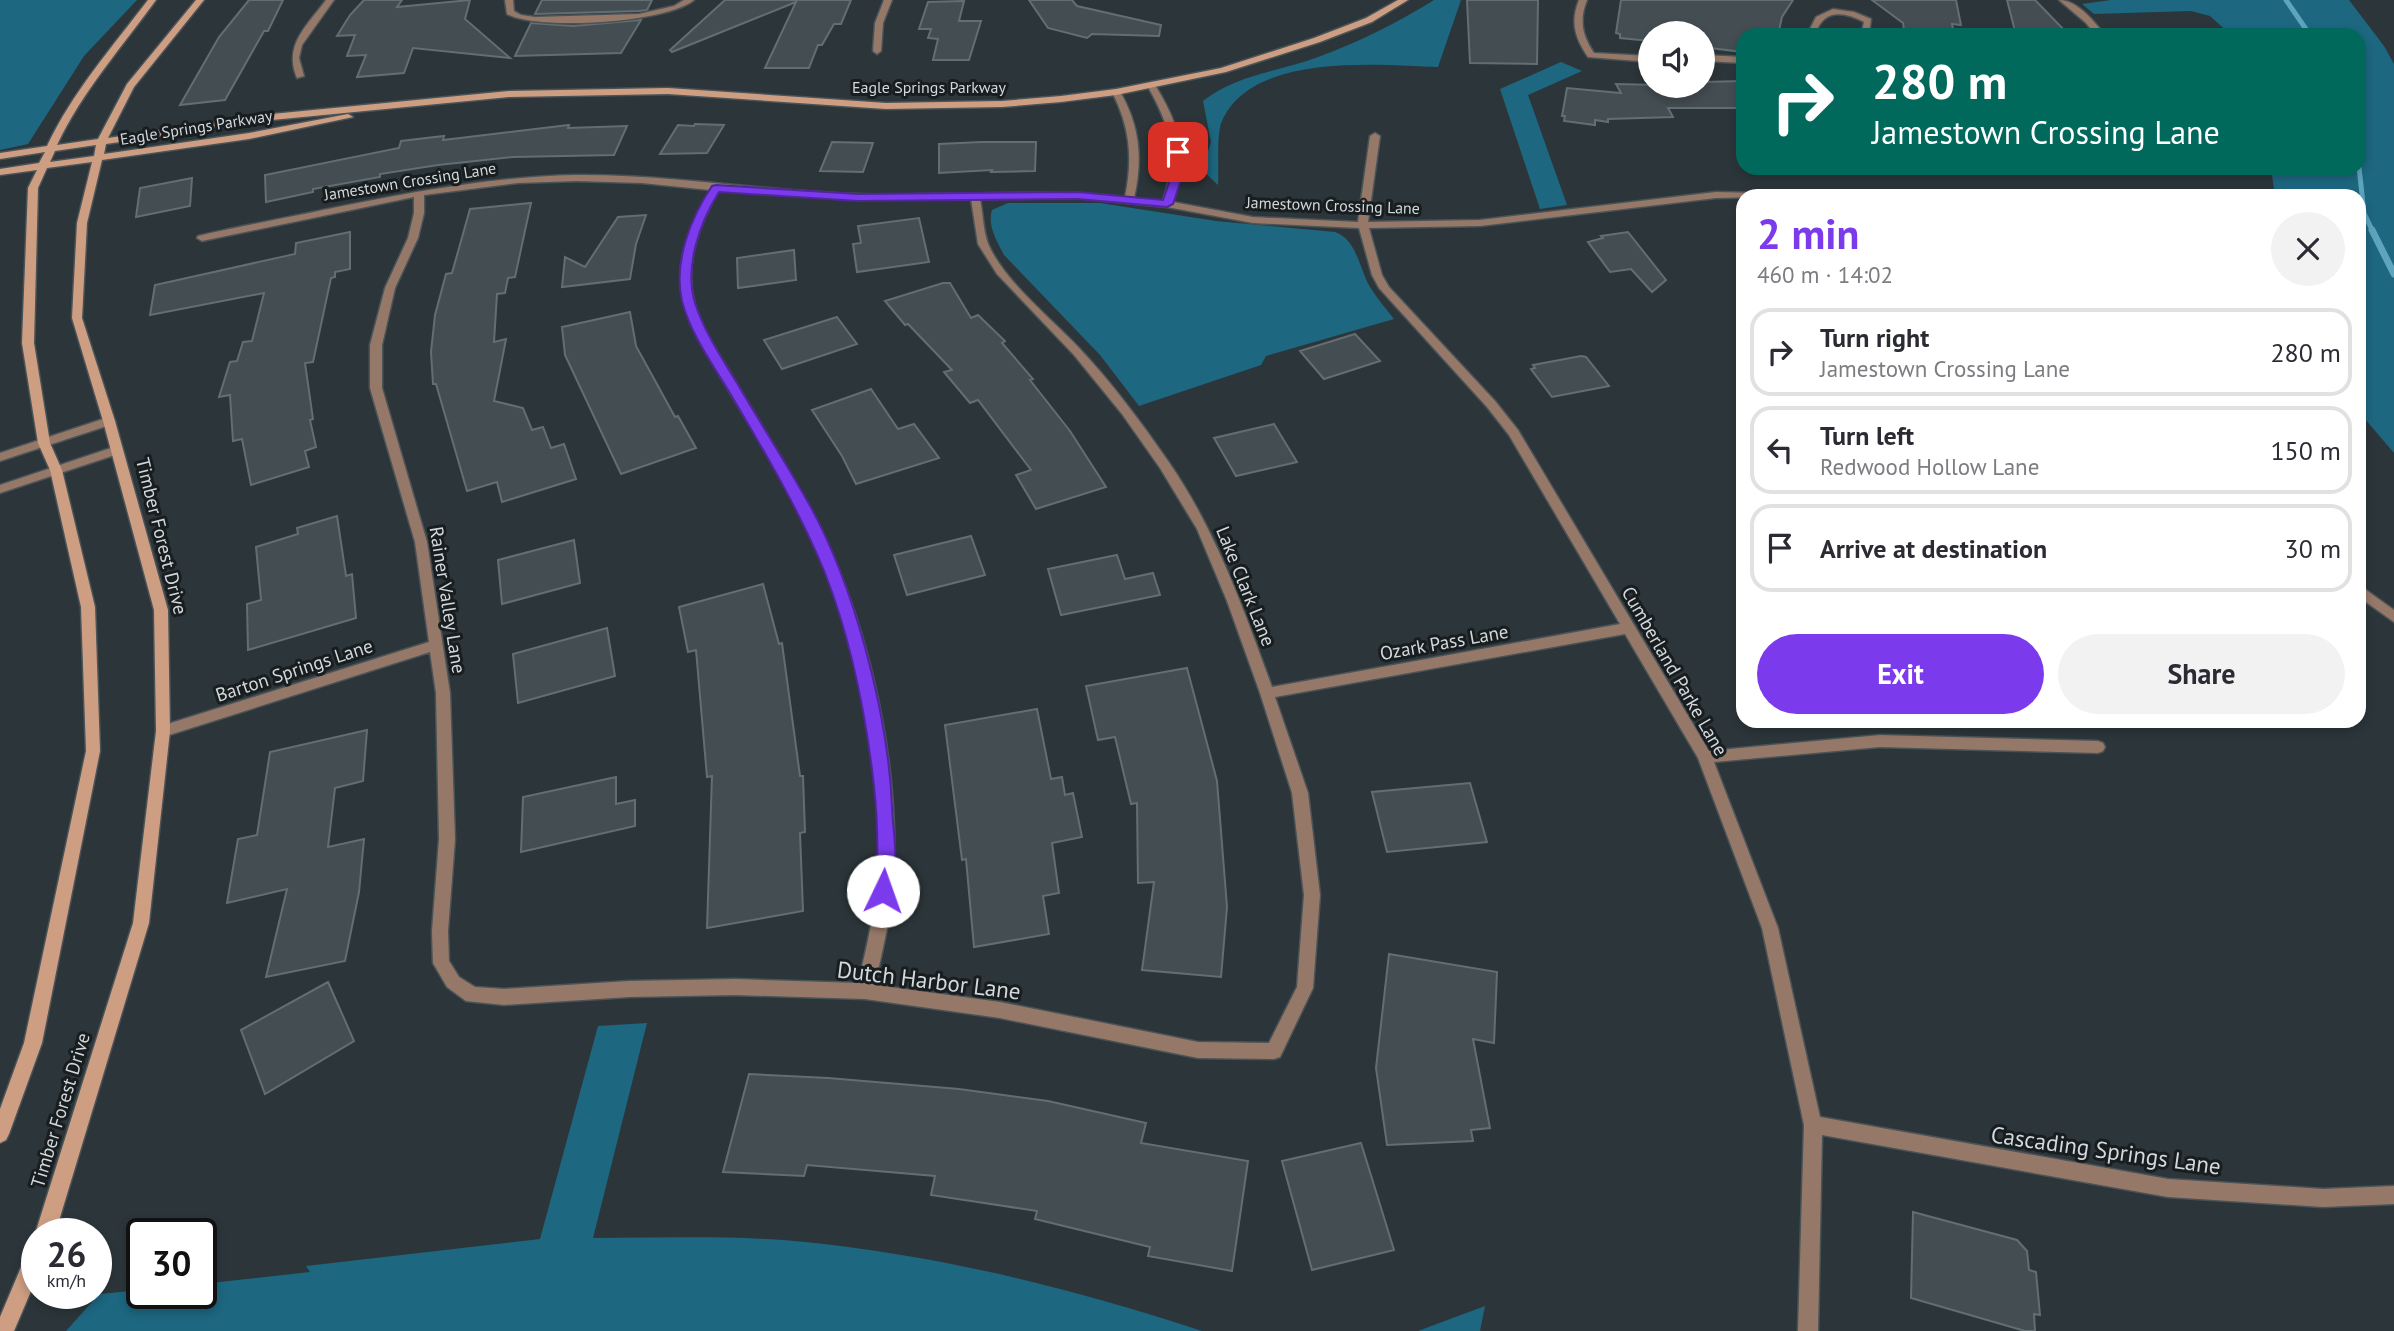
<!DOCTYPE html>
<html lang="en">
<head>
<meta charset="utf-8">
<style>
	:root { --surface:#fff; --page:#f2f2f3; --text:#2b2b33; --muted:#7c7c81; --line:#e1e1e2; --accent:#7c3aed }
	body { margin:0; font-family:"PT Sans",sans-serif; background:var(--page); color:var(--text); height:100vh; display:flex; flex-direction:column; font-size:26px; white-space:nowrap }
	* { box-sizing:border-box; margin:0 }
	p { font-size:23px; color:var(--muted) }
	.icon { flex:none; width:38px; height:38px; fill:none; stroke:currentColor; stroke-width:2; stroke-linecap:round; stroke-linejoin:round }
	.map { position:relative; flex:1; overflow:hidden }
	.side { position:absolute; left:1736px; top:189px; width:630px; height:539px; display:flex; flex-direction:column; background:var(--surface); border-radius:21px; box-shadow:0 4px 10px #0003 }
	.side>* { flex:none }
	.hud { position:absolute; left:1736px; top:28px; width:630px; height:147px; border-radius:21px; box-shadow:0 4px 10px #0003; background:#00695c; color:#fff; overflow:hidden }
	.controls { position:absolute; left:1638px; top:21px; display:grid; gap:14px }
	.controls a { display:grid; place-items:center; width:77px; height:77px; border-radius:50%; background:var(--surface); box-shadow:0 4px 10px #0003; font-size:35px }
	.speed { position:absolute; left:21px; top:1218px; display:flex; gap:14px; font-size:35px; font-weight:700; text-align:center }
	.speed>* { display:grid; place-content:center; width:91px; height:91px; border-radius:50%; background:var(--surface); box-shadow:0 4px 10px #0003; line-height:1 }
	.speed small { font-size:18px; font-weight:400 }
	.speed .limit { border:4px solid #111; border-radius:10px; background:#fff; color:#111 }
	.pin { position:absolute; display:grid; place-items:center; width:60px; height:60px; color:#fff; margin:-30px; border-radius:14px; box-shadow:0 4px 10px #0006 }
	.me { position:absolute; width:77px; margin:-38px; rotate:3deg; stroke-linejoin:round; filter:drop-shadow(0 0 5px #0008) }
	.turn { display:flex; align-items:center; gap:24px; height:147px; padding:0 21px; font-size:32px }
	.turn .icon { width:91px; height:91px; stroke-width:2.5 }
	.turn b { display:block; font-size:49px; line-height:60px }
	.round { display:grid; place-items:center; flex:none; width:74px; height:74px; border-radius:37px; background:var(--page) }
	.headline { display:flex; align-items:center; justify-content:space-between; height:119px; padding:0 21px }
	h1 { font-size:42px; font-weight:700; line-height:52px; color:var(--accent) }
	.primary-button { display:flex; gap:14px; margin-top:auto; padding:14px 21px }
	.primary-button a { flex:1; height:80px; border-radius:42px; background:var(--accent); color:#fff; font-size:28px; font-weight:700; line-height:80px; text-align:center }
	.primary-button a+a { background:var(--page); color:var(--text) }
	ul { padding:0; list-style:none }
	li { display:flex; align-items:center; gap:21px; height:88px; margin:0 14px 10px; padding:0 7px; border:4px solid var(--line); border-radius:21px }
	li div { flex:1 }
	li b { display:block; font-size:26px }
	li em { font-style:normal }
	.map>svg:first-child { display:block }
</style>
</head>
<body>
<div class="map">
<svg width="2394" height="1331" viewBox="0 0 2394 1331">
	<rect width="100%" height="100%" fill="#2c363a"/>
	<path fill="#1d6780" d="M0,0H137L84,56L28,144L0,150Z
		M1434,0H1461L1438,67C1377,65 1253,52 1222,121C1216,134 1219,169 1218,185L1202,170L1211,142L1203,101C1237,74 1278,72 1318,57C1359,42 1397,23 1434,0Z
		M2111,0H2349L2384,46L2394,64V453L2359,412V196H2275L2271,168H2359V35H2231L2210,16L2191,11L2094,14L2082,4Z
		M1561,62L1582,71L1528,95L1567,205L1540,209L1500,89Z
		M1008,203H1100L1216,221L1335,232C1357,240 1359,268 1370,287C1377,298 1386,309 1394,319L1266,356L1261,365L1139,406L1100,355L1004,255C997,242 987,225 992,210Z
		M647,1023L593,1238C664,1238 735,1235 805,1242C941,1256 1073,1288 1202,1331H66L99,1294L142,1290V1293H201V1284L310,1272L306,1266L540,1239L598,1026Z
		M1485,1306L1480,1331H1418Z"/>
	<g fill="none" stroke-linecap="round" stroke-linejoin="round">
		<path stroke="#5ea4bc" stroke-width="5" d="M2286,0L2310,35
			M2359,167L2364,213L2373,232"/>
		<path stroke="#5ea4bc" stroke-width="7" d="M2372,230L2394,274"/>
	</g>
	<path fill="#434d52" stroke="#636e72" stroke-width="2" d="M249,0H283L268,31H264L225,100L180,105L219,37Z
		M364,0H402L397,7L470,0L465,19L510,58L413,48L404,73L357,77L366,55L347,56L355,35L337,36L350,15Z
		M542,0H652L647,10L639,11L535,14Z
		M725,0H851L841,24H834L822,45H818L809,68H765L796,2L672,52L670,50Z
		M1029,0H1072L1077,6L1161,25L1159,36L1092,34L1087,38L1048,28Z
		M1467,0H1538L1537,64L1470,63Z
		M1621,0H1793L1782,17L1778,35H1743V52L1710,48L1704,33H1650V41L1620,38V34L1616,33Z
		M1872,0H1956L1961,25L1952,24L1954,35H1912L1911,31L1904,30L1903,23Z
		M2007,0H2035L2069,35H2016Z
		M964,1L959,21H981L969,60H933L938,39L928,38L931,29H919L928,2Z
		M641,20L621,53L515,56L531,23L573,26Z
		M1743,81V108H1668L1673,117L1608,119V122L1595,120V125L1564,121L1565,116H1562L1567,88L1621,93L1616,84L1703,86V82Z
		M695,124L724,125L707,153L660,154L678,125L694,126Z
		M569,125L568,128L627,126L614,155L513,157L438,165L380,174V177L313,189V192L266,202L265,175L399,148L401,141L444,136L443,140Z
		M832,142L873,143L863,172L820,171Z
		M981,142H1036L1035,171L991,172L992,170L939,173V144Z
		M192,178L190,206L136,217L140,188Z
		M531,203L515,277L508,278L505,293L497,294L494,342L506,339L494,401L523,408L532,430L543,427L551,448L564,444L576,479L502,502L497,482L467,491L436,384H433L431,352L435,315L446,274L452,273L470,209Z
		M646,215L636,244L630,279L562,287L565,257L585,267L618,217Z
		M919,218L929,262L857,272L853,244L861,243L858,226Z
		M350,232V269L335,272V277L331,278L313,362L305,363L313,419L310,420L316,447L305,451L309,467L251,485L242,439L233,441L230,395L219,397L230,362L237,361L243,342L252,341L264,293L150,315L155,285L295,254L296,243Z
		M1628,232L1666,280L1652,292L1631,269L1610,272L1588,242L1603,238L1601,236Z
		M794,250L796,280L738,288L737,258Z
		M943,283H950L971,318L978,315L1005,341L1002,343L1033,379L1030,380L1070,431L1106,487L1036,509L1016,475L1031,470L978,400L970,403L944,372L952,370L908,324L905,325L885,301Z
		M630,312L636,346L675,417L678,416L696,448L621,474L565,355L562,327Z
		M837,317L857,344L782,369L764,340Z
		M1355,334L1380,361L1324,379L1300,351Z
		M1581,356L1586,357L1609,386L1552,397L1531,369L1535,368L1533,365Z
		M871,389L898,429L914,424L939,458L856,484L842,456L812,410Z
		M1274,424L1297,462L1236,476L1214,438Z
		M337,516L346,576L352,574L356,618L248,650L247,604L261,600L256,547L298,534L297,528Z
		M971,536L985,575L907,595L894,555Z
		M574,540L580,583L502,604L498,560Z
		M1117,555L1125,579L1153,573L1160,595L1061,615L1048,569Z
		M763,584L779,644L782,643L800,776H803L805,832L800,833L803,911L707,928L712,776L707,777L696,650L688,652L679,607Z
		M607,628L615,676L518,703L513,654Z
		M1187,668L1217,781L1227,907L1221,977L1142,970L1154,882L1138,883L1137,803L1131,804L1115,737L1098,740L1086,686Z
		M1037,709L1051,779L1062,777L1065,795L1073,793L1082,837L1052,843L1059,893L1043,896L1049,934L974,947L966,859L962,860L945,725Z
		M367,730L363,781L335,788L328,847L364,839L359,892L345,961L266,977L287,889L227,903L238,839L257,835L270,752Z
		M616,777V804L635,800V826L521,852L523,797Z
		M1470,783L1487,842L1387,852L1372,792Z
		M1389,954L1497,972L1494,1043L1473,1039L1490,1128L1471,1130L1473,1141L1387,1145L1376,1068Z
		M328,982L354,1041L265,1094L241,1030Z
		M749,1074L828,1078L959,1089L1048,1101L1146,1123L1141,1143L1248,1161L1232,1271L1148,1256L1150,1247L1035,1219L1037,1211L931,1195L935,1176L807,1165L804,1176L723,1172Z
		M1361,1143L1394,1250L1312,1270L1282,1161Z
		M1913,1212L2017,1240L2027,1251L2029,1270L2036,1272L2040,1315L2034,1314L2035,1331H2025L1911,1298Z"/>
	<g fill="none" stroke-linecap="round" stroke-linejoin="round">
		<defs>
			<path id="street" d="M326,0H334L302,45L299,58L304,76L297,78C283,45 307,26 326,0Z
				M505,0H513L514,11L521,15L535,17L639,14L674,6L684,0H694C666,23 538,31 507,14Z
				M884,0H892L883,23L881,51L877,54L873,51L875,23Z
				M1579,0H1587C1579,20 1582,35 1594,53L1650,56V62L1588,57C1575,38 1570,22 1579,0Z
				M2059,0C2077,0 2094,21 2105,35H2096L2085,22Z
				M1833,9L1854,12L1871,19L1869,35H1861L1864,22C1843,11 1823,9 1815,35H1807L1816,17Z
				M1703,55L1743,57V63L1703,61Z
				M1151,82L1155,85C1181,127 1187,154 1173,202L1253,217L1358,222L1370,136L1375,133L1380,136L1368,222L1480,220L1716,192L1800,194L1802,196L1716,198L1480,226L1369,228L1382,275L1389,287L1495,401L1518,430L1709,751L1880,735L2098,741L2103,743L2105,747L2103,751L2098,753L1880,747L1714,762L1778,928L1820,1117L2168,1179L2323,1189L2394,1186V1204L2323,1207L2168,1197L1822,1135L1818,1331H1798L1804,1125L1762,928L1698,758L1625,634L1275,697L1308,793L1320,895L1313,988L1280,1057L1274,1059L1198,1058L1000,1018L865,999L735,995L629,997L504,1005L466,1001L447,987L433,963L432,931L439,839L436,693L430,652L163,737L158,735L156,731L158,727L429,642L415,542L370,388V345L385,288L408,238L414,213V197L202,241L197,238L198,236C240,226 281,219 323,210C406,193 489,177 574,175C668,174 761,191 855,194C945,197 1035,188 1125,197C1133,158 1130,127 1112,92L1116,89L1119,90C1140,125 1143,159 1134,198L1163,201C1178,154 1171,127 1147,85ZM577,181L642,183L710,190C691,223 674,261 683,300C689,327 706,352 720,376C743,414 766,452 788,490C848,596 886,752 878,873C875,911 867,947 858,983L735,979L629,981L504,989L475,987L459,977L449,961L448,931L455,839L450,693L427,542L382,388V345L395,288L418,238L424,213V195L518,183ZM719,190C803,199 886,200 971,199L978,244L997,274L1074,355L1122,414L1160,468L1197,529L1227,601L1260,693L1292,793L1304,895L1297,987L1269,1043L1198,1042L1000,1002L875,985C883,947 893,909 894,870C898,746 864,602 802,494C780,454 755,415 732,376C718,352 701,328 694,301C684,262 700,223 719,190ZM1078,198L1167,207L1253,223L1359,228L1372,275L1379,288L1487,407L1509,435L1620,624L1272,687C1243,608 1216,530 1168,461C1141,422 1112,383 1080,349C1051,318 1007,284 989,246C983,232 983,213 980,199Z
				M109,417L115,421L113,424L0,461V453Z
				M117,446L123,450L121,453L0,493V485Z
				M2359,585L2394,610V622L2359,597Z"/>
			<path id="secondary" d="M148,0H156C122,47 82,92 57,145L98,139L127,84L196,0H204L134,87L108,138L272,114L509,91L668,88L886,103L1002,101L1061,96L1116,89L1221,68L1314,38L1366,18L1398,0H1408L1372,22L1320,42L1226,72L1116,95L1061,102L1002,107L886,109L668,94L509,97L272,120L106,144L104,154L249,133L348,114L353,117L249,139L102,160L87,223L82,318L115,421L168,610L170,731L149,923L55,1234H37V1237L35,1234L133,923L156,731L154,610L103,421L72,318L77,223L92,162L47,168L38,188L34,343L50,443L62,470L95,607L100,751L42,1043L9,1134L6,1140L0,1143V1109L24,1043L86,751L81,607L50,470L38,443L22,343L28,188L37,170L0,175V169L39,163L45,152L0,159V153L47,146C72,93 112,47 148,0ZM96,145L94,156L50,162L55,151Z
				M37,1244V1277L14,1331H0V1317L30,1246Z"/>
		</defs>
		<use href="#street" stroke="#4a5357" stroke-width="3"/>
		<use href="#secondary" stroke="#4a5357" stroke-width="3"/>
		<use href="#street" fill="#967868" fill-rule="evenodd"/>
		<use href="#secondary" fill="#ce9e83" fill-rule="evenodd"/>
	</g>
	<path fill="#7c3aed" stroke="#51269a" stroke-width="2" d="M1178,149L1183,152V174L1173,204L1167,207L1078,199L858,201L719,192C700,222 684,267 695,303C704,331 721,357 737,383C759,421 783,458 805,497C853,579 888,712 892,807C893,834 901,871 889,896L883,899L877,896C873,888 876,880 877,871C878,843 877,813 874,786C866,715 851,640 825,573C800,512 767,456 734,400C716,369 691,336 682,301C673,262 691,217 712,186L716,185L858,194L1078,192L1163,200L1172,174L1173,152Z"/>
	<g text-anchor="middle" dominant-baseline="central" stroke-width="6" stroke-linejoin="round" paint-order="stroke">
		<g font-size="16" fill="#d2d8db" stroke="#181d1f">
			<text x="929" y="87">Eagle Springs Parkway</text>
			<text transform="translate(196 127) rotate(-9)">Eagle Springs Parkway</text>
			<text transform="translate(410 181) rotate(-9)">Jamestown Crossing Lane</text>
			<text transform="translate(1333 205) rotate(2)">Jamestown Crossing Lane</text>
		</g>
		<g font-size="19" fill="#d2d8db" stroke="#181d1f">
			<text transform="translate(162 536) rotate(76)">Timber Forest Drive</text>
			<text transform="translate(1246 586) rotate(68)">Lake Clark Lane</text>
			<text transform="translate(448 600) rotate(81)">Rainer Valley Lane</text>
			<text transform="translate(1444 642) rotate(-10)">Ozark Pass Lane</text>
			<text transform="translate(294 670) rotate(-18)">Barton Springs Lane</text>
			<text transform="translate(1675 671) rotate(60)">Cumberland Parke Lane</text>
			<text transform="translate(60 1110) rotate(-73)">Timber Forest Drive</text>
		</g>
		<g font-size="23" fill="#d2d8db" stroke="#181d1f">
			<text transform="translate(929 980) rotate(7)">Dutch Harbor Lane</text>
			<text transform="translate(2106 1150) rotate(8)">Cascading Springs Lane</text>
		</g>
	</g>
</svg>
<div class="controls">
<a><svg class="icon" aria-label="sound" viewBox="0 0 24 24"><path d="M4 9h4l5-4v14l-5-4H4zM17 9q2 3 0 6"/></svg></a>
</div>
<div class="speed"><div>26<small>km/h</small></div><div class="limit">30</div></div>
<div class="pin" style="left:1178px;top:152px;background:#d93025"><svg class="icon" aria-label="arrive" viewBox="0 0 24 24"><path d="M6 21V4h12l-3 4 3 4H6"/></svg></div>
<svg class="me" style="left:883px;top:891px" viewBox="-20 -20 40 40"><circle r="19" fill="#fff"/><path d="M0-13L10 11 0 6-10 11z" fill="#7c3aed"/></svg>
<div class="hud">
<div class="turn"><svg class="icon" aria-label="right" viewBox="0 0 24 24"><path d="M7 20v-9h11M14 6l5 5-5 5"/></svg><div><b>280 m</b>Jamestown Crossing Lane</div></div>
</div>
<section class="side">
<div class="headline"><div><h1>2 min</h1><p>460 m · 14:02</p></div><a class="round"><svg class="icon" aria-label="close" viewBox="0 0 24 24"><path d="M6 6l12 12M18 6L6 18"/></svg></a></div>
<ul>
<li><svg class="icon" aria-label="right" viewBox="0 0 24 24"><path d="M7 20v-9h11M14 6l5 5-5 5"/></svg><div><b>Turn right</b><p>Jamestown Crossing Lane</p></div><em>280 m</em></li>
<li><svg class="icon" aria-label="left" viewBox="0 0 24 24"><path d="M17 20v-9H6M10 6l-5 5 5 5"/></svg><div><b>Turn left</b><p>Redwood Hollow Lane</p></div><em>150 m</em></li>
<li><svg class="icon" aria-label="arrive" viewBox="0 0 24 24"><path d="M6 21V4h12l-3 4 3 4H6"/></svg><div><b>Arrive at destination</b></div><em>30 m</em></li>
</ul>
<div class="primary-button"><a>Exit</a><a>Share</a></div>
</section>
</div>
</body>
</html>
